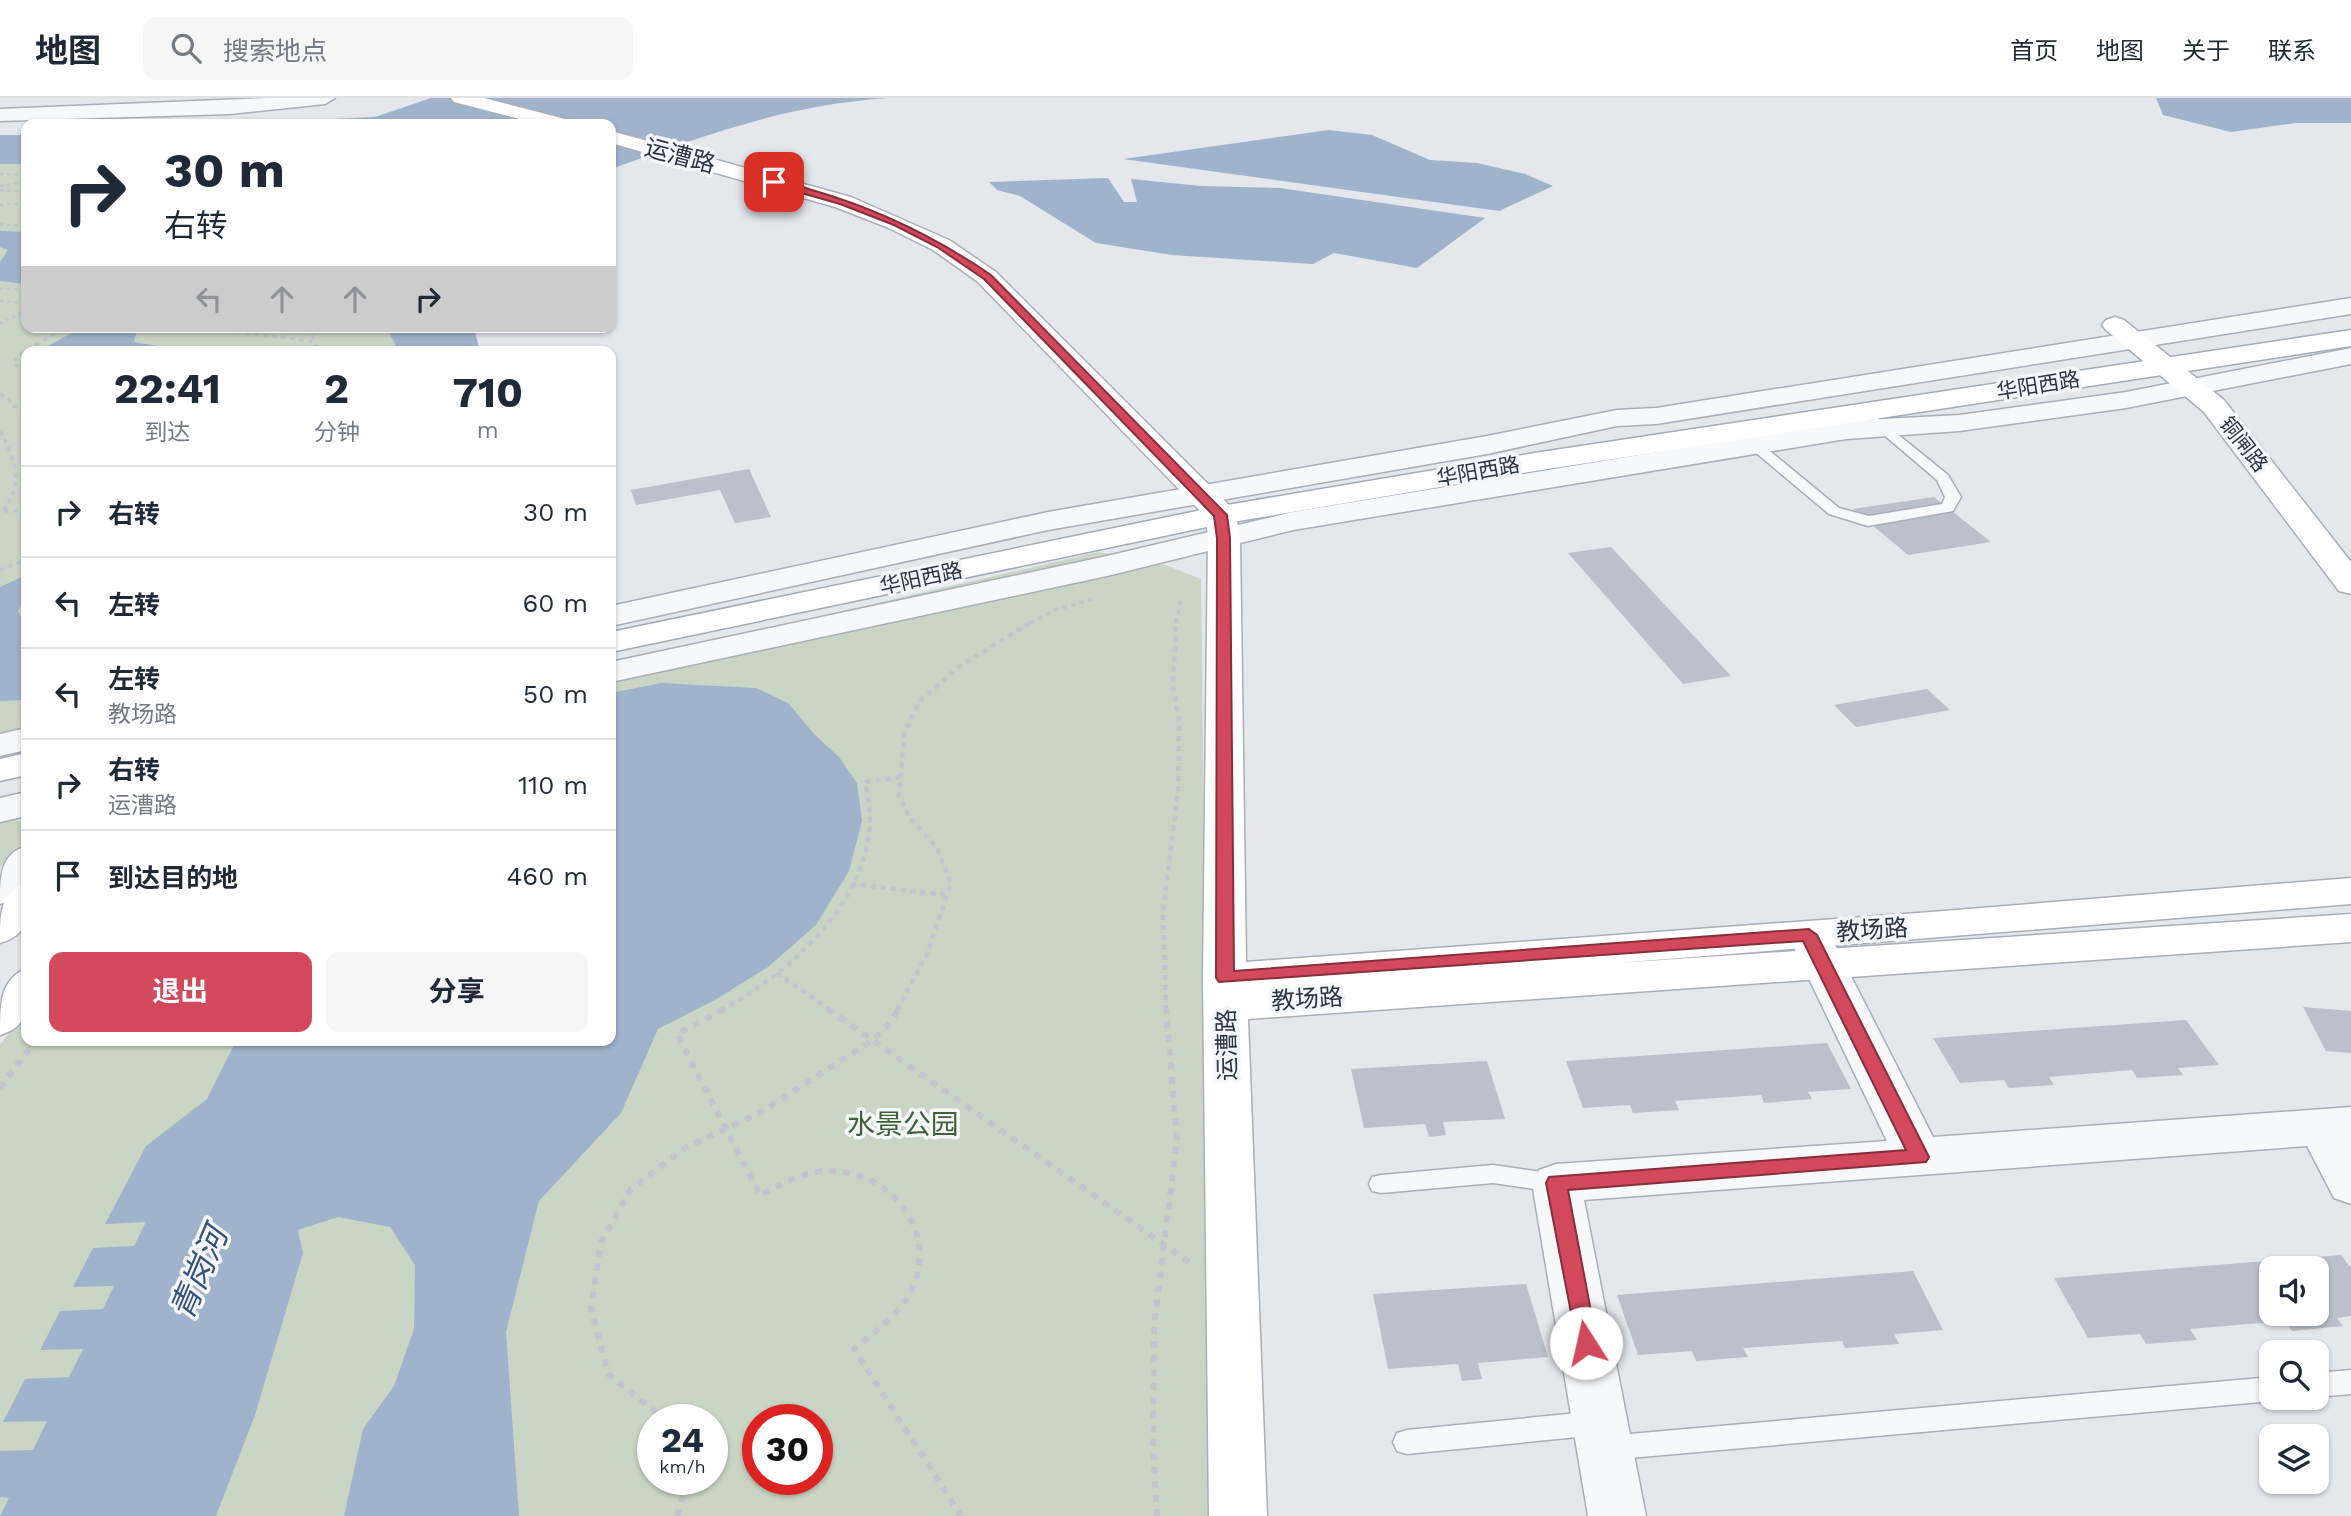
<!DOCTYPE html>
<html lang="zh">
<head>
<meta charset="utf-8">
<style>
	:root { --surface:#fff; --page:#f6f6f7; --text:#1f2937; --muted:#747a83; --line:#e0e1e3; --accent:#d1495b }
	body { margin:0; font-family:"Work Sans","Noto Sans SC",sans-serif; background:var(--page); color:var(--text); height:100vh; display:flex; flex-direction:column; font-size:26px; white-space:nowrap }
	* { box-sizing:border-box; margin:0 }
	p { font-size:23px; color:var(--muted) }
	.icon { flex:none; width:38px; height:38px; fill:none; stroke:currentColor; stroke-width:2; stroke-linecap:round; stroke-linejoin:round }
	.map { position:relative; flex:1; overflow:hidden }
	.drawer { position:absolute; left:21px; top:248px; width:595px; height:700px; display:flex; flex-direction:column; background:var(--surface); border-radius:14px; box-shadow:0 2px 5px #0004 }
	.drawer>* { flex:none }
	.guide { position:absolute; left:21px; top:21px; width:595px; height:214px; border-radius:14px; box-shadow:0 2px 5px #0004; background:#fff; color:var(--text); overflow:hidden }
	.controls { position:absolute; left:2259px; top:1158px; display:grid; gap:14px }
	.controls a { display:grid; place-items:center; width:70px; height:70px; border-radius:14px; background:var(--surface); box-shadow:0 2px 5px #0004; font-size:35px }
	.speed { position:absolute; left:637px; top:1306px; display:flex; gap:14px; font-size:35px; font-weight:700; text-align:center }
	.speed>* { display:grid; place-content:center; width:91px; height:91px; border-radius:50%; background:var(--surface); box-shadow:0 2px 5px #0004; line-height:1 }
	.speed small { font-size:18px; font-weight:400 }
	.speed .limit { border:10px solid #d22; background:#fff; color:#111 }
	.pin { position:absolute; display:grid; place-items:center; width:60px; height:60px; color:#fff; margin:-30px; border-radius:14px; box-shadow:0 4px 10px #0006 }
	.me { position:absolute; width:77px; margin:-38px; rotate:350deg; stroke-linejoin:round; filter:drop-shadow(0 0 5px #0008) }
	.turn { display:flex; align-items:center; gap:24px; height:147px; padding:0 28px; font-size:32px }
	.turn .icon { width:91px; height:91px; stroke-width:2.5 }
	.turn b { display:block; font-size:49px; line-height:60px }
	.lanes { display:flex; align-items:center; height:66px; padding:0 28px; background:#0003; justify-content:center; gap:35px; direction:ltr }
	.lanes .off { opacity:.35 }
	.eta { display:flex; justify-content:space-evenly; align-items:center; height:119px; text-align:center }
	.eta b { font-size:42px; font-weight:700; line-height:49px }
	.action { display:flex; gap:14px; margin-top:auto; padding:14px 28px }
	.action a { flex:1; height:80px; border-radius:14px; background:var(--accent); color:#fff; font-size:28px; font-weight:700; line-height:80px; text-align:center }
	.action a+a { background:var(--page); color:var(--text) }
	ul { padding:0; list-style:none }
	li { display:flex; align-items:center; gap:21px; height:91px; padding:0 28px; border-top:2px solid var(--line) }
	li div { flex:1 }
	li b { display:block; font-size:26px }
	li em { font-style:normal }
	header { display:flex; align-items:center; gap:42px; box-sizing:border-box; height:98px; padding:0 35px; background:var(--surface); border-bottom:2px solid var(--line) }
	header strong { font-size:33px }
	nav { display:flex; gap:38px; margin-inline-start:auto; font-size:24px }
	.search { width:490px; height:63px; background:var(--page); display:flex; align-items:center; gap:18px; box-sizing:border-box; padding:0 24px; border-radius:14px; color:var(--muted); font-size:26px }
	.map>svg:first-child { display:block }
</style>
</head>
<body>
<header>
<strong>地图</strong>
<div class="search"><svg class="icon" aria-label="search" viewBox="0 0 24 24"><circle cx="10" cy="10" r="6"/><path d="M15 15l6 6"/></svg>搜索地点</div>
<nav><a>首页</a><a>地图</a><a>关于</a><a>联系</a></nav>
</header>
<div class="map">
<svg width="2351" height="1418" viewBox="0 0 2351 1418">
	<rect width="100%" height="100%" fill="#e4e7ec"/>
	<path fill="#c9d6c5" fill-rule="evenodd" d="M0,66H26V229H386L399,254H26V633L0,639Z
		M1098,454L1158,464L1201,481L1211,1418H0V947L26,912V943H611V563L725,540ZM653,1321H712V1381H653ZM758,1321H817V1381H758Z
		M0,716L25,725L23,744L0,769Z"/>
	<path fill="#9fb4cc" d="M431,0H888C786,7 705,37 611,71V26H227L375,19Z
		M2156,0H2351V25H2296L2231,34L2163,17Z
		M1329,32L1372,37L1430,62L1477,65L1525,76L1553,88L1499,113L1123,61Z
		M0,37H26V66H0Z
		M1108,80L1124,104H1137L1131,81L1201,88L1280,90L1485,120L1417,170L1334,155L1313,166L1172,157L1096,145L1020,98L997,92L989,84Z
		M0,133L26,134V186L0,183V164L8,152L0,149Z
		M82,229H142L137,232L134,244L163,249L164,254H47L48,248Z
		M386,229H474L480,254H399Z
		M26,477V500L18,513L21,518L26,519V602L0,603V489Z
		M661,585L756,590L788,605L815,637L839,659L857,685L862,723L849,773L816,827L768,869L715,902L658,931L621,1015L539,1103L506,1234L519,1418H344L363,1331L394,1288L414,1231L415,1167L390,1129L338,1119L298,1132L303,1155L255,1317L216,1418H0L9,1400L0,1399V1353L33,1352L47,1323L3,1324L25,1281L69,1279L83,1251L40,1252L60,1213L103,1211L114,1188L73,1189L93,1150L134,1148L146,1124L105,1126L146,1048L207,1001L236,943H611V595Z"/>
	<path fill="#bbc0ca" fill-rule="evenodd" d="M749,371L771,419L735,425L720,392L636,407L631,392Z
		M1934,399L1991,444L1908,457L1853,411Z
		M1611,449L1731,578L1683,586L1568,455Z
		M1927,591L1950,612L1856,629L1834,607Z
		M2303,909L2351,913V955L2326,953Z
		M2186,922L2219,967L2178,970L2183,977L2137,980L2132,972L2049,979L2054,987L2009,990L2004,982L1960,985L1933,940Z
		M1827,945L1851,991L1808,994L1812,1001L1764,1005L1761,997L1675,1003L1679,1012L1633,1015L1630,1007L1583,1010L1566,963Z
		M1487,963L1505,1021L1443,1024L1446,1037L1429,1039L1425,1026L1364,1030L1351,971Z
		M2341,1157L2351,1170V1218L2337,1220L2343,1228L2292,1233L2285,1223L2190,1231L2197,1242L2146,1246L2140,1236L2088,1240L2054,1180ZM2272,1171H2317V1216H2272Z
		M1913,1173L1943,1232L1894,1236L1899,1246L1845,1250L1842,1243L1743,1250L1748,1259L1696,1263L1692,1253L1638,1257L1617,1197Z
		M1526,1186L1548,1259L1478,1265L1482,1281L1462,1283L1458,1266L1388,1271L1373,1196Z"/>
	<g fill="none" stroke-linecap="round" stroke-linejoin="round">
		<defs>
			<path id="lane" d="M1875,318L1948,377L1961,399L1953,413L1868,428L1829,416L1736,338L1743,334L1748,335L1839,410L1869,418L1942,406L1945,399L1937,382L1870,325V319Z
				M1493,1067L1556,1076L1565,1078L1568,1085L1565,1092L1556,1094L1493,1085L1381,1095L1372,1093L1369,1086L1372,1079L1381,1077Z
				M2351,1272V1296L2317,1299V1275Z
				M2272,1279V1300H2279L2272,1303L1607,1362L1597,1359L1593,1350L1597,1341L1607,1338Z
				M1598,1313L1608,1316L1612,1325L1608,1334L1598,1337L1407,1356L1397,1353L1393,1344L1397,1335L1407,1332Z"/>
			<path id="street" d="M268,0H335L325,6L230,16L0,23V11Z
				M2351,200V216L1656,326L1617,328L1487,356L1048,432L611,528V508L1048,414L1487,338L1617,312L1656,310Z
				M2351,250V266L2126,310L1959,333L1846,341L1293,432L1107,478L611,584V564L1107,458L1293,414L1846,323L1959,317L2126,294Z
				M26,630V652L0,658V636Z
				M26,694V718L0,724V700Z
				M26,748C27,775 30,798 0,806C0,779 0,756 26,748Z
				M1809,823L1824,827L1830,837L1933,1039L2351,1009V1106L2334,1100L2307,1048L1584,1102L1646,1418H1588L1532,1085L1539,1072L1556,1066L1887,1043L1788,837L1794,827Z"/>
			<path id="secondary" d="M451,0H484L569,22L572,26H539L454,4Z
				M611,33L851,99L949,142L996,174L1232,410L1236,417L1240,440L1246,864L1931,814L2351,780V806L1617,865L2351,816V844L1248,921L1267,1418H1209L1203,880L1208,440L1206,419L978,184L933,152L889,130L835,109L611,45Z
				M2115,219L2124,222L2224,302L2351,464V496L2339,493L2204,314L2106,232L2102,227L2106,222Z
				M26,785C27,813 33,836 0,845C0,816 0,794 26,785Z
				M26,871C27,901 34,927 0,937C0,907 0,881 26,871Z"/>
			<path id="primary" d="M2351,232V248L1541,372L1221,426L611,554V534L1221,408L1541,354Z
				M26,655V677L0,683V661Z"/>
		</defs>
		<use href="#lane" stroke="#a9aeb7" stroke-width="3"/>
		<use href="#street" stroke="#a9aeb7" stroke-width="3"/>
		<use href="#secondary" stroke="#a9aeb7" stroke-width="3"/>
		<use href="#primary" stroke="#a3abb8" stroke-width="3"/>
		<path stroke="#c2c5cb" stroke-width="2.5" stroke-dasharray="3.5 3.5" stroke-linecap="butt" d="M0,76L26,77
			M0,88L26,84
			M0,92L26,94
			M0,107L26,105
			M0,126L26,128
			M0,190L26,192
			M0,203L26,206
			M0,226L26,212"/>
		<path stroke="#c2c5cb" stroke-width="3.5" stroke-dasharray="4.5 4.5" stroke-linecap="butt" d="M201,229L317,244
			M309,229L319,254
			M26,274L13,265L18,257L66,229
			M0,297L7,299L13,308L26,311
			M0,333C16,362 25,389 0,416
			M4,413H26
			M0,472L26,462
			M1030,525L1055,512L1092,501
			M1176,525L1181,502"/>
		<path stroke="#c2c5cb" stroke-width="4.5" stroke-dasharray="5 5" stroke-linecap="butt" d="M851,786L947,797
			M777,875L830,912
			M721,912C788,877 869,804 870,721C870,709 867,696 866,684L901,679
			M897,912L927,856L951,785L937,750L910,720L899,698L904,636L919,604L960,568L1033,523
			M1166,912L1163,814L1178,694L1179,623L1173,587L1176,523"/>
		<path stroke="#c2c5cb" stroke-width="6" stroke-dasharray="7 7" stroke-linecap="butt" d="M724,911L677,936L760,1097C780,1087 803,1074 826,1073C893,1071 943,1138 908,1198C895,1220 873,1235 854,1251L961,1418
			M828,911L1189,1164
			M0,990L35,943
			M669,1321L658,1316L608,1276L591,1210L601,1144L631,1091L685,1050L761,1014L873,942L891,924L898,911
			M677,1418L689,1381
			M1157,1418L1153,1351L1154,1228L1177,1041L1166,911"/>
		<use href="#lane" fill="#f7f8fa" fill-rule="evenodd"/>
		<use href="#street" fill="#f7f8fa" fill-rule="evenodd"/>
		<use href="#secondary" fill="#fff" fill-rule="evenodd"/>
		<use href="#primary" fill="#fff" fill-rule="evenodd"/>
	</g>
	<path fill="#d1495b" stroke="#882f3b" stroke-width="2" d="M770,82C784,81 799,88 812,92C878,111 934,138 991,177L1227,417L1230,440L1234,873L1809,831L1817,837L1929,1059L1926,1064L1568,1092L1597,1245L1593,1251L1586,1254L1578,1251L1546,1085L1549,1079L1906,1052L1803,843L1219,884L1216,880L1217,440L1214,418L984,181L937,149L894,127L840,106L770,86Z"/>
	<g text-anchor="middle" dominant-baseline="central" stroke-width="7" stroke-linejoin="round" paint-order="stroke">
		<g font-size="21" fill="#2b3445" stroke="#f4f6f9">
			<text transform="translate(2038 287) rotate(-9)">华阳西路</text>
			<text transform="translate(2244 346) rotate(52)">铜闸路</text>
			<text transform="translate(1478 373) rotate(-10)">华阳西路</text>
			<text transform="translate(921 480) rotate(-12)">华阳西路</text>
		</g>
		<g font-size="24" fill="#2b3445" stroke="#f4f6f9">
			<text transform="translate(680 58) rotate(15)">运漕路</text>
			<text transform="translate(1872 832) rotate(-4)">教场路</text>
			<text transform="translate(1307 901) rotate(-4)">教场路</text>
			<text transform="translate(1227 947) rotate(-91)">运漕路</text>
		</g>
		<g font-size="28" fill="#3f6138" stroke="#f4f6f9">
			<text x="903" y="1026">水景公园</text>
		</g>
		<g font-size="32" font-style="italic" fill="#34527a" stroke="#f4f6f9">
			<text transform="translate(199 1175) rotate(-67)">青岗河</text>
		</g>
	</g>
</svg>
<div class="controls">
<a><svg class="icon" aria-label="sound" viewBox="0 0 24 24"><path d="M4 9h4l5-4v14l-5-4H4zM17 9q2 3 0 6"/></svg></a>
<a><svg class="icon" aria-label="search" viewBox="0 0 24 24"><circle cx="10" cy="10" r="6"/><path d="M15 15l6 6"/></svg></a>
<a><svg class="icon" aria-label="layers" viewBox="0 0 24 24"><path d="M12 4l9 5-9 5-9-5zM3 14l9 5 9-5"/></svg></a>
</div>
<div class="speed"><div>24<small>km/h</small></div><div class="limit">30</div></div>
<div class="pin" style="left:774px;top:84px;background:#d93025"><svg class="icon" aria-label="arrive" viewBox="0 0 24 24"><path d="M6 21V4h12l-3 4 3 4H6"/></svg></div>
<svg class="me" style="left:1586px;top:1245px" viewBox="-20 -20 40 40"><circle r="19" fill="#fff"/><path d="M0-13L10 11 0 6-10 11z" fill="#d1495b"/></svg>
<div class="guide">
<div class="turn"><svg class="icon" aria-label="right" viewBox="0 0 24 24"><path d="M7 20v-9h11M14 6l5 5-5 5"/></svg><div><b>30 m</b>右转</div></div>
<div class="lanes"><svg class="icon off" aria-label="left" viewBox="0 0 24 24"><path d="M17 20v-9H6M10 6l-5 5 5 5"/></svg><svg class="icon off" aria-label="ahead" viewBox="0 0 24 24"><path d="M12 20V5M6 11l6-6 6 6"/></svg><svg class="icon off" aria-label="ahead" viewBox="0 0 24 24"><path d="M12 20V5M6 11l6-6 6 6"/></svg><svg class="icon" aria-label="right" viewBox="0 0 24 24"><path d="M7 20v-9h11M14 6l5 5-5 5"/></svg></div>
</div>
<section class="drawer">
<div class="eta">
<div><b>22:41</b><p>到达</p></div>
<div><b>2</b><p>分钟</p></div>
<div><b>710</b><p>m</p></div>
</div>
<ul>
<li><svg class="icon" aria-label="right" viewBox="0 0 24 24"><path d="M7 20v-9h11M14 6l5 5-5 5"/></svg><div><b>右转</b></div><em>30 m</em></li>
<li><svg class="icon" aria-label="left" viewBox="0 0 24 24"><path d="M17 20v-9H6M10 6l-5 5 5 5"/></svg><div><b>左转</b></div><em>60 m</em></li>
<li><svg class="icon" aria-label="left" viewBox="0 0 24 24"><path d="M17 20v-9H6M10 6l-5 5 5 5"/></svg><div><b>左转</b><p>教场路</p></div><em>50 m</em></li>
<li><svg class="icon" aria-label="right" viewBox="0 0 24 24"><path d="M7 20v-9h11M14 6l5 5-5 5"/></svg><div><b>右转</b><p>运漕路</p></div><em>110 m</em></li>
<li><svg class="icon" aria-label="arrive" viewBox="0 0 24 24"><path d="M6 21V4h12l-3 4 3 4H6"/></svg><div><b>到达目的地</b></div><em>460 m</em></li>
</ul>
<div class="action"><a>退出</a><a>分享</a></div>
</section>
</div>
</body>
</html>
